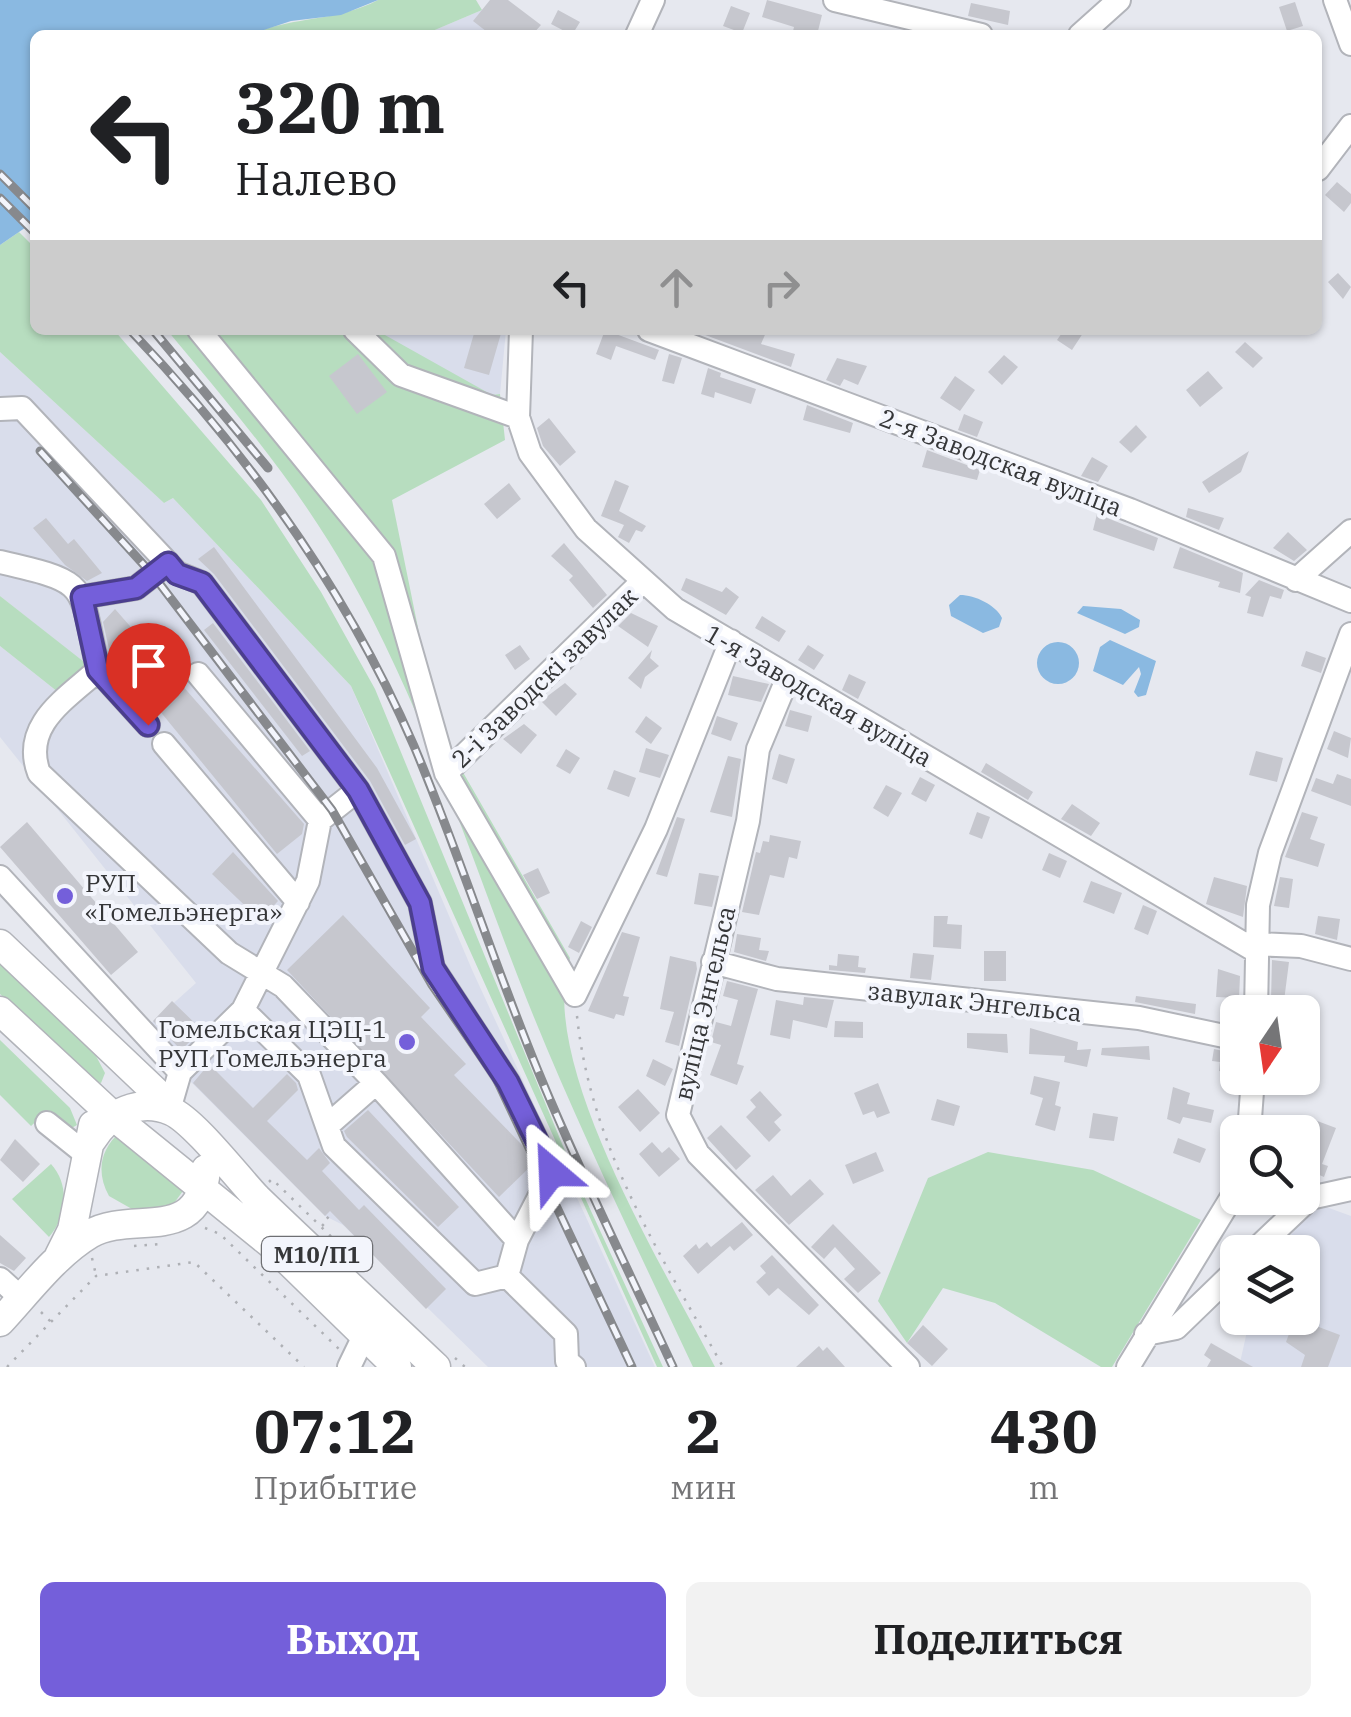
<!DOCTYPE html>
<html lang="ru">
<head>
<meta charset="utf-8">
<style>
	:root { --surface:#fff; --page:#f2f2f2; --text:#202124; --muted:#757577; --accent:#745fda }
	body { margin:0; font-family:"IBM Plex Serif",serif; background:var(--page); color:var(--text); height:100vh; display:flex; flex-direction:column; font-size:38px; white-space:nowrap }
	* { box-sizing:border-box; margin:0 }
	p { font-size:32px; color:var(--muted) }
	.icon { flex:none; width:55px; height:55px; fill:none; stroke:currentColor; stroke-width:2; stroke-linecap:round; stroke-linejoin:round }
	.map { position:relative; height:1367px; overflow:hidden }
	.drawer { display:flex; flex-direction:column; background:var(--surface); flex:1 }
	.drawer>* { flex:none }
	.top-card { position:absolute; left:30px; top:30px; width:1292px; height:305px; border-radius:15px; box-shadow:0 2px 8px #0004; background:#fff; color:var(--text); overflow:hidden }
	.needle { width:65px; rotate:193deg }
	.buttons { position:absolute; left:1220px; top:995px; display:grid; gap:20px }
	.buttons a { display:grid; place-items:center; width:100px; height:100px; border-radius:15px; background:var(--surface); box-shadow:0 2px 8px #0004; font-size:50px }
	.pin { position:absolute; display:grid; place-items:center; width:85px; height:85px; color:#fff; margin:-102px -42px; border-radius:50% 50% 50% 0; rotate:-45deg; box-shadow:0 0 10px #0007 }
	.pin .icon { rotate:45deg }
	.me { position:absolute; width:110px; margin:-55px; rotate:334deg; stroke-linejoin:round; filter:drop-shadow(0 0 8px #0008) }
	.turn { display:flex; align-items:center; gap:35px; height:210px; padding:0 40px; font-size:45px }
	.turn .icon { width:130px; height:130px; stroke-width:2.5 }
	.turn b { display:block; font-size:70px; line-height:85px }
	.lanes { display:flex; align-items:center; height:95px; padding:0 40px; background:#0003; justify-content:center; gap:50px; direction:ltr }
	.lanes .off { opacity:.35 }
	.eta { display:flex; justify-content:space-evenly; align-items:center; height:170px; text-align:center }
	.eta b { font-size:60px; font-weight:800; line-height:70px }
	.cta { display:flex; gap:20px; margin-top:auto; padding:20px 40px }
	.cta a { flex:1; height:115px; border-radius:15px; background:var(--accent); color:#fff; font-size:40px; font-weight:800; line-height:115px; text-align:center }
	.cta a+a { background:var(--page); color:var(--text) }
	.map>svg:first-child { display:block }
</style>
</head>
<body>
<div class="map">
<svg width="1351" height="1367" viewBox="0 0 1351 1367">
	<rect width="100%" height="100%" fill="#e6e8ef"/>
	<path fill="#d9ddeb" d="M482,10L508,35H423Z
		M376,330H506L500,394L492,395L415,356Z
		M0,352L164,503L173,498L351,686L473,972L655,1367H488L343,1225L325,1216L188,1079L147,1027L196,983L0,737V646L63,696L92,669L0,596Z
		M1318,1204L1351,1216V1367H1239L1250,1318H1302V1252H1276Z"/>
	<path fill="#b7ddbf" d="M378,0H476L482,10L423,35H250C291,16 337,22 378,0Z
		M19,232L35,248V330H114L261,500L321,592L375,689L579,1185L663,1367H657L351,686L173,498L164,503L0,352V245Z
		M167,330H376L492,395L500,394L505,440L392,500L427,672L453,755L570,958C535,1062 667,1272 715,1367H693C636,1245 577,1125 527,1000C470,856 425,710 348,574C298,485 232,408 167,330Z
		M0,596L93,669L63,696L0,646Z
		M0,961L96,1056L105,1073L101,1083L88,1080L0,994Z
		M0,1040L70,1108L77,1125L68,1130L43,1115L31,1126L0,1095Z
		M120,1132L188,1184L172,1206L139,1213L109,1196C96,1172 100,1150 120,1132Z
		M988,1152L1093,1170L1201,1220L1112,1367H1101L995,1303L943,1288L907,1343L878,1301L928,1178Z
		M51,1164C70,1185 67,1216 49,1237L12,1199Z"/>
	<path fill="#8ab9e1" d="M0,0H378L341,15L291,21L249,35H35V221L0,245Z
		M960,595C975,595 996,605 1002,618L999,627L983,633L951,616L949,605Z
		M1083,606L1121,609L1140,620L1139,627L1125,634L1077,613Z
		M1110,640L1156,661L1146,695L1138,697L1134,692L1141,674L1139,667L1123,685L1093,671L1100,647Z
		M1037 663a21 21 0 1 1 42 0a21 21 0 1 1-42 0Z"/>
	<path fill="#c6c7ce" d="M490,0H508L541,25L532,35H491L473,21Z
		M767,0L822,15L817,35L793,31L794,27L762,17Z
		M1295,2L1303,26L1287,31L1279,7Z
		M971,3L1010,11L1008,25L968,16Z
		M731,6L750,13L742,33L723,26Z
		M558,10L580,22L572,35L551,24Z
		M1337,182L1351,194V203L1344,212L1325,195Z
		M1338,273L1351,287L1343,299L1328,282Z
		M475,330H502L489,375L464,368Z
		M605,330L659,350L655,360L616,346L611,360L596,354Z
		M692,330H767L761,344L795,354L791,367Z
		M1064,330H1085L1072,350L1057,340Z
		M1245,342L1263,358L1253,368L1235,352Z
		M358,354L387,392L357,414L329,376Z
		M669,354L682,358L674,384L662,381Z
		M1004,355L1018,367L1002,385L988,372Z
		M837,358L867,366L858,385L844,379L840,386L826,380Z
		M708,368L721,373L720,377L756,389L751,404L715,392L714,398L701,394Z
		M1208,371L1223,388L1200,407L1186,390Z
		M955,376L975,390L960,411L940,398Z
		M807,405L853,423L850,433L803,420Z
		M964,414L983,422L977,437L958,430Z
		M549,418L576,452L560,466L543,446L537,428Z
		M1136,425L1147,437L1131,453L1119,442Z
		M927,450L980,470L977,480L922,467Z
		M1249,451L1241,472L1209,493L1202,482Z
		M1092,457L1108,466L1098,482L1081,476Z
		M615,480L629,486L619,511L646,526L642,532L636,530L629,543L618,537L624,525L601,516Z
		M509,483L521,499L497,519L484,504Z
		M1188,508L1224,518L1219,530L1186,517Z
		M1097,514L1158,538L1154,551L1093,530Z
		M46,518L68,544L74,539L102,573L87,581L65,565L33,528Z
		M1288,532L1307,550L1294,561L1273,548Z
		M564,543L607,595L593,608L569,580L573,576L551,556Z
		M214,547L377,768L416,839L405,845L370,781L214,574L198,559Z
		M1180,547L1243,573L1240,593L1218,587L1220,582L1173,568Z
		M686,578L722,592L726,587L739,597L726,615L681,590Z
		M1259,580L1284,590L1281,599L1270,596L1263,617L1247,613L1251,597L1245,595Z
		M115,609L304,824L302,834L277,854L109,649L103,622Z
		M631,613L658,626L648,647L618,626Z
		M762,616L786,631L779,642L755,628Z
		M213,623L310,751L302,756L204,630Z
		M520,645L530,659L515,670L505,655Z
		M808,645L824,655L814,670L798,660Z
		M652,650L650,658L659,666L645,677L641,689L628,678Z
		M1306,651L1326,658L1321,673L1301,666Z
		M849,674L866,682L858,699L842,690Z
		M733,676L769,684L761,702L728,695Z
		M565,683L577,694L556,716L541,701Z
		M790,710L812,716L808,732L785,726Z
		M646,716L662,728L651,744L635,732Z
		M717,716L738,723L731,741L711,734Z
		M524,724L537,735L521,754L503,739Z
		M1334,731L1351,738L1348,758L1327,749Z
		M646,748L669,755L660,778L639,772Z
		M566,749L580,758L570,774L556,766Z
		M1256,751L1283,758L1277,782L1249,775Z
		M779,754L795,759L787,784L772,779Z
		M728,756L741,759L732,817L710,812Z
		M986,763L1033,792L1028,800L981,772Z
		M614,770L636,778L629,797L607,789Z
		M1337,774L1351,779V806L1311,791L1316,778L1333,784Z
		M920,777L935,785L926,802L911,794Z
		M886,785L902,793L888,817L873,808Z
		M1072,804L1100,823L1091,836L1061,819Z
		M977,812L990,817L982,839L969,834Z
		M1302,812L1318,817L1310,839L1325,844L1318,867L1285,857Z
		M677,817L685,819L667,877L656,874Z
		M27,822L138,952L111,975L0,847Z
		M770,835L801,841L797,859L789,857L784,878L770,875L759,915L742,912L756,852L760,853L763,841L769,842Z
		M233,852L278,901L260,920L212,874Z
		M1049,853L1067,861L1060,878L1042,870Z
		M538,868L550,893L537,899L523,875Z
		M699,873L719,876L712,907L694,904Z
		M1214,877L1247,886L1243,917L1206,904Z
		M1280,877L1293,879L1289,908L1274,906Z
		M1091,881L1122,893L1114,914L1083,902Z
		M1143,905L1157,911L1148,935L1134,929Z
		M343,915L430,1008L421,1017L466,1064L454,1075L523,1146L532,1165L499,1197L287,970Z
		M934,916H948L947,924L962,925L961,949L933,947Z
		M1318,916L1340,919L1337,940L1315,934Z
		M581,921L592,927L579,953L568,947Z
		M622,932L640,937L623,996L629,997L624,1016L616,1014L614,1019L588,1011Z
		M737,934L761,938L759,950L769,951L766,961L734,952Z
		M984,951H1006V981H984Z
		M913,953L934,955L931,980L910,978Z
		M838,954L859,956L858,967L866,968L865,973L829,970V965L837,966Z
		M670,956L696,962L697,969L679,1046L665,1042L674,1012L660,1009Z
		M1272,960L1289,962L1284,1001L1271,1000Z
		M1218,969L1240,976L1239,998L1216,997Z
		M727,981L758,989L737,1064L744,1066L737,1085L710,1075L721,1045L711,1042L716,1022L731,1026L738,1000L723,996Z
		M1136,996L1196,1004L1195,1014L1135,1002Z
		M804,997L834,1000L827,1028L793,1020L790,1039L770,1035L776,1000L803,1005Z
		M172,1001L202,1030L181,1050L153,1021Z
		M835,1021L863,1022V1038L834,1037Z
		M1030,1028L1078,1042L1077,1050L1091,1049L1087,1067L1064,1062L1065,1056L1029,1054Z
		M967,1033L1007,1034L1008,1053L967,1048Z
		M1149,1046L1150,1060L1101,1055L1102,1048Z
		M1214,1049L1238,1054L1236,1074L1219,1071L1220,1062L1212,1061Z
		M653,1059L673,1069L665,1086L646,1076Z
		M209,1064L253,1108L287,1074L296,1083L298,1090L267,1121L307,1160L319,1148L330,1163L322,1171L359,1210L364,1205L446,1289L426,1309L330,1211L325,1216L193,1083Z
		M1034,1076L1060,1082L1055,1105L1061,1107L1055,1131L1035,1125L1043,1098L1030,1094Z
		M878,1083L890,1113L877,1118L874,1111L863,1115L854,1093Z
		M1173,1087L1190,1093L1187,1104L1214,1110L1211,1123L1183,1117L1180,1124L1167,1119Z
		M638,1089L660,1113L640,1132L618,1107Z
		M760,1091L782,1115L774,1122L781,1130L769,1142L746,1117L756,1107L750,1100Z
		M937,1099L960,1106L954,1126L931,1120Z
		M368,1110L459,1207L438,1227L347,1137L344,1131Z
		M1093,1113L1118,1117L1114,1141L1089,1138Z
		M1312,1119L1336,1128L1322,1164L1328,1166L1324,1177L1317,1174L1314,1182L1306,1184L1302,1145Z
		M721,1125L751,1156L736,1170L707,1138Z
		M1178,1138L1206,1149L1200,1163L1173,1153Z
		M15,1139L40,1164L23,1182L0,1160Z
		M652,1142L662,1153L669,1147L680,1159L659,1177L639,1154Z
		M876,1152L884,1171L853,1184L845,1165Z
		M773,1175L791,1196L810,1179L824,1194L789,1225L755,1190Z
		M742,1222L753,1235L734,1251L730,1246L698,1274L683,1256L696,1244L699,1249L707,1242L711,1247Z
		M833,1224L881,1273L858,1293L844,1279L855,1269L835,1247L824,1259L811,1247Z
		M0,1235L26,1258L14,1271L0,1263Z
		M772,1255L819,1305L809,1315L778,1288L769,1296L756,1282L766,1273L760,1266Z
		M1295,1318L1340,1335L1328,1367H1301L1305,1355L1286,1342Z
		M923,1325L948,1349L932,1366L907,1343Z
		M1211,1343L1253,1367H1207L1211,1360L1204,1355Z
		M819,1346L823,1351L827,1347L845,1367H796Z"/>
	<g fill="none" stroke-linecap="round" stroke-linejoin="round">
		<defs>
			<path id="minor" d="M835,0L981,35
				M1335,0L1351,44
				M637,35L653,0
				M1080,35L1119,0
				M1318,169L1351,126
				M199,330L384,556L446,773L575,995
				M355,330L401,375L518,417
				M521,330L518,417L530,453L586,529L675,609L1256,951
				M649,330L1130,510L1351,601
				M0,409L22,408L177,573L202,583L358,790
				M0,562C91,583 79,581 98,670C66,699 21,725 39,773L229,953L283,986L376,1083
				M1296,580L1351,531
				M82,597L136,588L168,563
				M98,670L148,725
				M198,674L320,820
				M788,677L758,749L748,821L678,1115L698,1154L908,1367
				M164,744L298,902
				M446,773L643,581
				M0,877L180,1072
				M1256,944L1301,946L1351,959
				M713,962L777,979L1139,1018L1238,1039
				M575,995L656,829L731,641
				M243,1010L309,1075L334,1146L475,1284L507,1276
				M1256,1012L1258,905L1270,853L1351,634
				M169,1110L180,1072L243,1010L308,881L320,820L358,790L420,903L433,968L508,1082L552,1172L517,1240L507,1276
				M47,1123L87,1155
				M327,1126L376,1083L517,1240
				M1249,1132L1253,1078
				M1253,1252L1310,1198L1351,1189
				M507,1276L566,1334L567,1361L574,1367
				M0,1279L22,1299
				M1146,1334L1176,1328L1238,1268
				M349,1367L364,1336
				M1128,1367L1238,1187"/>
			<path id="major" d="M0,944L158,1094L169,1110
				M0,1011L113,1116L272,1245L397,1367
				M92,1140C109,1112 140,1098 171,1111C194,1121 237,1177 257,1198C316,1255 377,1311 436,1367
				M59,1256L72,1230L93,1125
				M0,1322C28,1292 55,1255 90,1234C132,1209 200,1247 206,1169"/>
		</defs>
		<use href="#minor" stroke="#b2b4ba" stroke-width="26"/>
		<use href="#major" stroke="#b2b4ba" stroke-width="31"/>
		<path stroke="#aeb0b5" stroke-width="2.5" stroke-dasharray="2.5 8" stroke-linecap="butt" d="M577,1016C591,1149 660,1253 723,1367
			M269,1182L272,1179L346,1251
			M322,1226L329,1219L325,1215
			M205,1228L220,1234L339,1349
			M134,1246L160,1244
			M92,1258L96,1275
			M41,1312L51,1322
			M455,1358L465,1367
			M7,1367L96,1276L194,1262L304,1367"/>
		<use href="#minor" stroke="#fff" stroke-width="22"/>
		<use href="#major" stroke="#fff" stroke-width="28"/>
		<defs>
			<path id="rail" d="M0,174L35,209
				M0,198L35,233
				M130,330C247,452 347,591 414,746C459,853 494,964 538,1071C579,1171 628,1269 673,1367
				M153,330L268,468
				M40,451L153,575L332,810L432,985L496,1078L632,1367"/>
		</defs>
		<use href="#rail" stroke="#87898d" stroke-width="9"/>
		<use href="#rail" stroke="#f3f5fc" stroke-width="5" stroke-dasharray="15" stroke-linecap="butt"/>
	</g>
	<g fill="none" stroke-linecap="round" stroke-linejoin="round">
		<defs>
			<path id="route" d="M148,725L98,670L82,597L136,588L168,563L177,574L202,583L358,790L420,903L433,968L508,1082L552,1172"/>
		</defs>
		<use href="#route" stroke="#4b3e8e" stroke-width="25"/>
		<use href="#route" stroke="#745fda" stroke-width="18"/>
	</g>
	<g fill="#745fda" stroke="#f3f5fc" stroke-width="4">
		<circle cx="65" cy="896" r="10"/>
		<circle cx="407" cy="1042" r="10"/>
	</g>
	<g text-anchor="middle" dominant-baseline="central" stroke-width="8" stroke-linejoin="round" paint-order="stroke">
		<rect fill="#f3f5fc" stroke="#6e6f73" stroke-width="2.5" x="262" y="1237" width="110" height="34" rx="8"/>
		<g font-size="22" font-weight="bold" fill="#353638">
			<text x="317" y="1254">М10/П1</text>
		</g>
		<g font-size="25" fill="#353638" stroke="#f3f5fc">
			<text transform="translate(1001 462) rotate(21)">2-я Заводская вуліца</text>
			<text transform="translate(544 677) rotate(-44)">2-і Заводскі завулак</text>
			<text transform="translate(819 695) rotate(30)">1-я Заводская вуліца</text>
			<text transform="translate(975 1001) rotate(6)">завулак Энгельса</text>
			<text transform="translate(704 1003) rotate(-77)">вуліца Энгельса</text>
		</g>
		<g font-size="25" fill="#353638" stroke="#f3f5fc" text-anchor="start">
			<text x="85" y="882">РУП<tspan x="85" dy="29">«Гомельэнерга»</tspan></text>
			<text x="387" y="1028" text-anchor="end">Гомельская ЦЭЦ-1<tspan x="387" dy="29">РУП Гомельэнерга</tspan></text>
		</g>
	</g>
</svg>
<div class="buttons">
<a><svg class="needle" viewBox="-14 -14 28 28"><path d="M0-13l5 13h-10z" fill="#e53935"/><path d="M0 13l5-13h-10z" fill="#757577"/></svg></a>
<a><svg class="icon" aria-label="search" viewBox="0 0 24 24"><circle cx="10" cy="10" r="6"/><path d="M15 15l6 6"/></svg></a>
<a><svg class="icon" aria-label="layers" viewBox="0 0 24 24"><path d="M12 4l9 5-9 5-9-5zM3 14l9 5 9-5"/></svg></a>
</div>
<div class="pin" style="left:148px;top:725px;background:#d93025"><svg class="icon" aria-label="arrive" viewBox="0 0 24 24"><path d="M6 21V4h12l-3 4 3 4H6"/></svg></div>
<svg class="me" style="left:552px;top:1172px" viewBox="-20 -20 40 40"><path d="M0-17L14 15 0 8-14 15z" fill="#745fda" stroke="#fff" stroke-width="4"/></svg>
<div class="top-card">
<div class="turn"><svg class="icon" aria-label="left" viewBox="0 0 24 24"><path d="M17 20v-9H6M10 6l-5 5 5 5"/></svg><div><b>320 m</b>Налево</div></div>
<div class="lanes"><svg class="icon" aria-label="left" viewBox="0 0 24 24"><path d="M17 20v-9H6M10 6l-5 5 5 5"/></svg><svg class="icon off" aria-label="ahead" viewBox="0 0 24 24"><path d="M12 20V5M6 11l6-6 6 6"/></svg><svg class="icon off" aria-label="right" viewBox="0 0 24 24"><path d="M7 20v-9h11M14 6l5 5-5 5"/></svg></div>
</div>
</div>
<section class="drawer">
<div class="eta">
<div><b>07:12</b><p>Прибытие</p></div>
<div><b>2</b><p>мин</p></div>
<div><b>430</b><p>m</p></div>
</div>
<div class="cta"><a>Выход</a><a>Поделиться</a></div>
</section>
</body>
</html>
